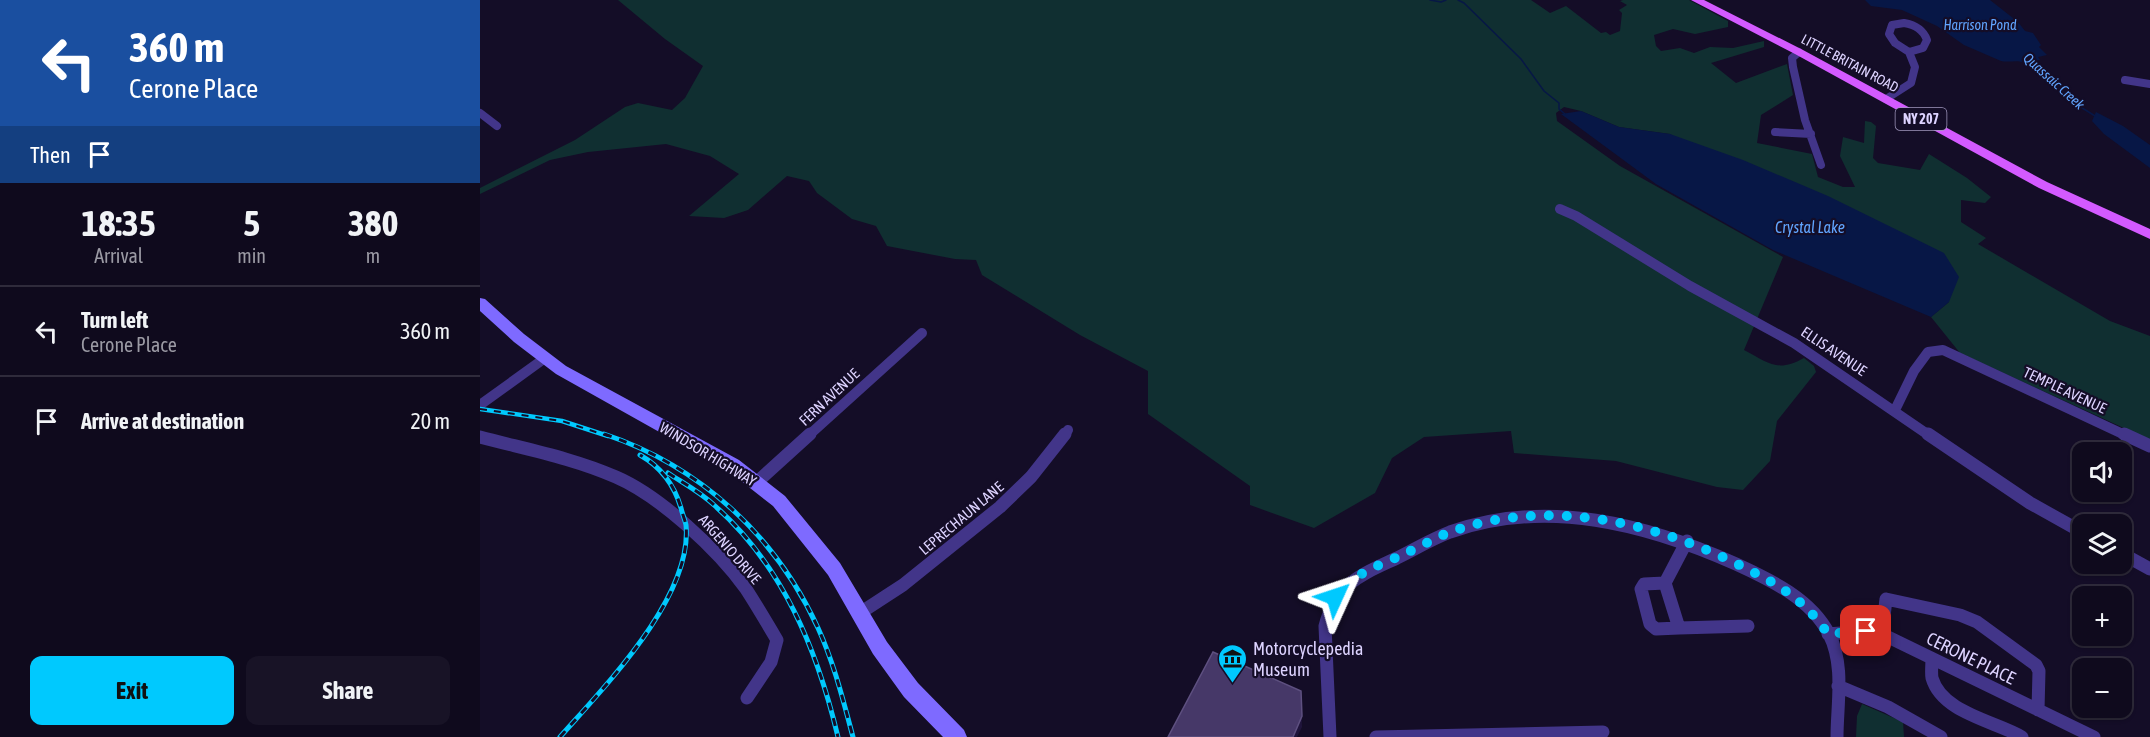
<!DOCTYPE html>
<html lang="en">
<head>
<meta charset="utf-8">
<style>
	:root { --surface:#0f0a1d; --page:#181326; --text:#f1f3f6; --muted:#9b9aa4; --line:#2f2b3b; --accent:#00c9fe }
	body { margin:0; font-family:"Asap Condensed",sans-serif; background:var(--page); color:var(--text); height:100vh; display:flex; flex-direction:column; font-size:22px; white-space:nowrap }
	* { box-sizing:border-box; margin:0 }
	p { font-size:20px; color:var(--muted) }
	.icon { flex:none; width:33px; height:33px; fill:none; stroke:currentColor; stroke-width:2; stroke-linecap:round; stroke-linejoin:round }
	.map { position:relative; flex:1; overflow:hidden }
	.drawer { display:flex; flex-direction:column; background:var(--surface); width:480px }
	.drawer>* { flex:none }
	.top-card { background:#1a4fa0; color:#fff; overflow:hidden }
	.fabs { position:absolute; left:1592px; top:442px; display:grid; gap:12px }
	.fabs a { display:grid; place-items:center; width:60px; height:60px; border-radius:12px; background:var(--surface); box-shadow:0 2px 4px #0004,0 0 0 2px var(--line); font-size:30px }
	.pin { position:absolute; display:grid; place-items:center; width:51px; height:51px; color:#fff; margin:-26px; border-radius:12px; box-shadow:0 3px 9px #0006 }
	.me { position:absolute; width:66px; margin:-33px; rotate:48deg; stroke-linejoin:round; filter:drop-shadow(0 0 4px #0008) }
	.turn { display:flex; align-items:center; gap:21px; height:126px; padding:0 30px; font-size:27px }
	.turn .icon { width:78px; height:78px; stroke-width:2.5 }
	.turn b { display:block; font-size:42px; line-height:51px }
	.then { display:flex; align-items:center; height:57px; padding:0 30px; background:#0003; gap:12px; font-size:22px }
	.eta { display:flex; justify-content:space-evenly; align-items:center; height:102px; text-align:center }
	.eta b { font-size:36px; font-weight:700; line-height:42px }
	.primary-button { display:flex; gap:12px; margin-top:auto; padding:12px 30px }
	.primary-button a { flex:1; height:69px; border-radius:12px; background:var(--accent); color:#111; font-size:24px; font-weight:700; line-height:69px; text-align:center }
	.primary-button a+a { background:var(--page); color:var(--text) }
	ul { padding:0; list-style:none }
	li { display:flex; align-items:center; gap:18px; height:90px; padding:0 30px; border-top:2px solid var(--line) }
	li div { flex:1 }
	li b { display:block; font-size:22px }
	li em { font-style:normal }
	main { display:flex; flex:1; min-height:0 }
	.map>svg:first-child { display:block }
</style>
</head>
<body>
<main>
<section class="drawer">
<div class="top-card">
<div class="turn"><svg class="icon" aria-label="left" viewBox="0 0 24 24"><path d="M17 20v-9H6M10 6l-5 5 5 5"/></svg><div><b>360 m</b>Cerone Place</div></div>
<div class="then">Then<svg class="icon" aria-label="arrive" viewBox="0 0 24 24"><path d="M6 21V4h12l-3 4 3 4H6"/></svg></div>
</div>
<div class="eta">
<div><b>18:35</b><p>Arrival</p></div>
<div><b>5</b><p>min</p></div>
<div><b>380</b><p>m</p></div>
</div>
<ul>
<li><svg class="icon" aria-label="left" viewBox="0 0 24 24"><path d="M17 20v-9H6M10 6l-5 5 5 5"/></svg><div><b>Turn left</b><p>Cerone Place</p></div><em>360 m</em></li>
<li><svg class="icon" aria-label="arrive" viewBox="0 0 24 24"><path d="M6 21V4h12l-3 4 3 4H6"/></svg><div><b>Arrive at destination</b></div><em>20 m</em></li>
</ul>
<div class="primary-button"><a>Exit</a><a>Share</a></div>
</section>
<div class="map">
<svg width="1670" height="737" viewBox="0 0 1670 737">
	<rect width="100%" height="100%" fill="#140d27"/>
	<path fill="#102f31" d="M138,0H1051L1070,13L1086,6L1121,33L1126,32L1130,35L1140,31L1142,13L1139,10L1147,5L1140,1L1143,0H1209L1248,21V27L1215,34L1193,29L1174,35L1176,46L1181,51L1200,48L1214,53L1230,47L1253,48L1284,41V47L1231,63L1256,83L1307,64L1313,95L1281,115L1277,143L1332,154L1338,177L1363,187H1375L1360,156L1363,137L1384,143L1385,121L1391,122L1396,126L1393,158L1398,163L1440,170L1449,154L1487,178L1511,197L1505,203L1481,200V222L1506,238L1498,244L1630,321L1670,336V440L1480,353L1451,317L1469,302L1190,134L1139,127L1101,111L1084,107L1076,113L1077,121L1140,166L1303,257L1264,350C1289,363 1297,373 1324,358L1334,366L1336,372L1297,421L1290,461L1263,490L1237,487L1136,461L1034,453L1031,431L944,437L912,458L895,493L834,528L770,505V486L668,414V371L600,335L502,275L496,260L475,259L407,246L396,226L372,219L337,193L329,181L307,176L268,210L244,218L209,216L259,174L230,156L186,144L108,152L70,160L0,194V188L95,140L145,107L158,103L192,110L205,98L223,66L185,39Z
		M1382,704L1423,722L1424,737H1376L1377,716Z"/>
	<path fill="#071746" d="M1385,0H1510L1538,22L1545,31L1553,33L1561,45L1559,47L1567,55L1558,57L1560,60L1545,63C1537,59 1529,63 1521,61L1484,45L1457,26L1422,10L1391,6Z
		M1101,111L1139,127L1190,134L1263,160L1348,196L1464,253L1479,277L1469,302L1451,317L1293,250L1176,184L1081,114Z
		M1616,112L1643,126L1670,145V168L1624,134L1612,121Z"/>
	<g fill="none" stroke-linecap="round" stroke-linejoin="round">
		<path stroke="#071746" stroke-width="1.5" d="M950,0L961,2L966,0
			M978,0L984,3L1041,59L1064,91L1079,103V109L1085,114
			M1552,60L1596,104L1615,116"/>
		<path stroke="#423589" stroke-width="8" d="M1424,23C1435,25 1443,29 1447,40L1443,48L1429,52L1415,43L1409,34L1412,25Z
			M1319,52L1312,58L1313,67L1325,120L1341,165
			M1645,80L1670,84
			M1406,99L1431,83L1435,67L1429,52
			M0,113L17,126
			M1295,132L1331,134"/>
		<path stroke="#423589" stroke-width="10" d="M1080,209L1096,216L1210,286L1314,343L1450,436
			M0,405L65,358
			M1415,410L1434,371L1448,352L1463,350L1647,436
			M328,436L442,333
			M584,436L588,430"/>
		<path stroke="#423589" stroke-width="13" d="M1448,434L1550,503L1602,532
			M1644,434L1670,446
			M0,437C45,449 93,458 136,477C180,496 238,550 266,589C277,606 287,623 297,640L291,662L267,698
			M277,482L330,434
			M1207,541L1185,583L1199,628L1268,626
			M1641,553L1670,569
			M1185,583L1164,584L1161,589L1170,624L1176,629L1199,628
			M380,613L423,585L520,507L551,477L585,434
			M1348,634L1386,631L1404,635L1614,737
			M1402,634L1406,599L1480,615L1497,622L1556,665L1559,671L1558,710
			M1452,659C1452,665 1451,672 1452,678C1462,713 1515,721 1542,737
			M1358,686L1408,707L1461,737
			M850,737L845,626C856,583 881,575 917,558C935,549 952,539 970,532C1067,498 1166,524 1256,564C1291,580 1331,599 1349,634C1365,665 1357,704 1357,737
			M896,737L1123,732"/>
		<path fill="#7e6aff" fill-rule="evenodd" d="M0,298L5,299L44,334L86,366L259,460L305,496L360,563L407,642L438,683L484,730L487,737H463L424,697L393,654L348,575L293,506L247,470L76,374L34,342L0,311Z"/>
		<path fill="#d35aff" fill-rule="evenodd" d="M1211,0H1224L1323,50L1567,182L1670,229V239L1559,188L1315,54Z"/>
		<defs>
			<path id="rail-far1" d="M0,409L82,421L128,436"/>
			<path id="rail" d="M124,434C220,466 296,536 338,628C354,663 363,700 373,737
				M188,473C203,483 220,492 234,505C303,566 337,649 358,737
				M80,737C124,687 213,597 206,525C205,520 202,513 201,508C194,484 181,467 160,455"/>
		</defs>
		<use href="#rail-far1" stroke="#00c9fe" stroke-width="4.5"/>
		<use href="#rail" stroke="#00c9fe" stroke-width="5"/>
		<use href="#rail-far1" stroke="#140d27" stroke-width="2" stroke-dasharray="7" stroke-linecap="butt"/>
		<use href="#rail" stroke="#140d27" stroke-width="3" stroke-dasharray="8" stroke-linecap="butt"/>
	</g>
	<path fill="#1f143b" d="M821,691L822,727L817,737H813Z"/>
	<path fill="#463868" stroke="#5e5080" stroke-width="1.5" d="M733,652L821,691L822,716L813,737H688Z"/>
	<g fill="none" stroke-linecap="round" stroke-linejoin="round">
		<path stroke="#00c9fe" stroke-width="10" stroke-dasharray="0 18" d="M855,597C870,575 900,565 924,554C940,547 956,537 973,531C1065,499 1166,520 1251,561C1292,581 1322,596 1348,634L1386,631"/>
	</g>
	<defs>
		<symbol id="museum-pin" viewBox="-11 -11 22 30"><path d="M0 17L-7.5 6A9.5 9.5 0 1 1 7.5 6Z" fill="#00c9fe" stroke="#140d27"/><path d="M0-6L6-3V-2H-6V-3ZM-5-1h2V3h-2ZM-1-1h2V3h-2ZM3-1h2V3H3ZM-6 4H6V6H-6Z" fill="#111"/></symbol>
	</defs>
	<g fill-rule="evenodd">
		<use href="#museum-pin" x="736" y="642" width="33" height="45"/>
	</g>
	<g text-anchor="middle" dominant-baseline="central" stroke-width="4.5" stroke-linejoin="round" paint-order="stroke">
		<g font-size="14" font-style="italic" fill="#61a5ff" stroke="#140d27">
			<text x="1500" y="25">Harrison Pond</text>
			<text transform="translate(1574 81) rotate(42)">Quassaic Creek</text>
		</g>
		<g font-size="14" fill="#ddd3ff" stroke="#140d27">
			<text transform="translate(1370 63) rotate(28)">LITTLE BRITAIN ROAD</text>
		</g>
		<rect fill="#140d27" stroke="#a198be" stroke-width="1.5" x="1415.5" y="108" width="51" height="22" rx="4.5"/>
		<g font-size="14" font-weight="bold" fill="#ddd3ff">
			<text x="1441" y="119">NY 207</text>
		</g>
		<g font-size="15" fill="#ddd3ff" stroke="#140d27">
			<text transform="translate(1354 351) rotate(34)">ELLIS AVENUE</text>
			<text transform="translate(1585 390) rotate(25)">TEMPLE AVENUE</text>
			<text transform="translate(349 397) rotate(-43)">FERN AVENUE</text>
			<text transform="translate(228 454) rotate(31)">WINDSOR HIGHWAY</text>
			<text transform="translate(481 518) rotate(-40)">LEPRECHAUN LANE</text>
			<text transform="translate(250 549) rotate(49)">ARGENIO DRIVE</text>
		</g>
		<g font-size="16" font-style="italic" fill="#61a5ff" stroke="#140d27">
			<text x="1330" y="227">Crystal Lake</text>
		</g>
		<g font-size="18" fill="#ddd3ff" stroke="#140d27" text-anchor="start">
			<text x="773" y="648">Motorcyclepedia<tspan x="773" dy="21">Museum</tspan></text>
		</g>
		<g font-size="18" fill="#ddd3ff" stroke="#140d27">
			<text transform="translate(1491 658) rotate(26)">CERONE PLACE</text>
		</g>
	</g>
</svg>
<div class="fabs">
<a><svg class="icon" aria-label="sound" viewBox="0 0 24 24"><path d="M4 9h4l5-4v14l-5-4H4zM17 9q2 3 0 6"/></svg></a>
<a><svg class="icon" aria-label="layers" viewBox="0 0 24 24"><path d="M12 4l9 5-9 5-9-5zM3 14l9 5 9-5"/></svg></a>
<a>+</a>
<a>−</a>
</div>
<div class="pin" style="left:1386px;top:631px;background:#d93025"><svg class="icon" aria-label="arrive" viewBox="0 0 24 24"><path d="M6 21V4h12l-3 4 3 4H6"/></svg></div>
<svg class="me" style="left:855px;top:597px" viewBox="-20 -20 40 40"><path d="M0-17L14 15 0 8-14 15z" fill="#00c9fe" stroke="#fff" stroke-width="4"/></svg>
</div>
</main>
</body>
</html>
